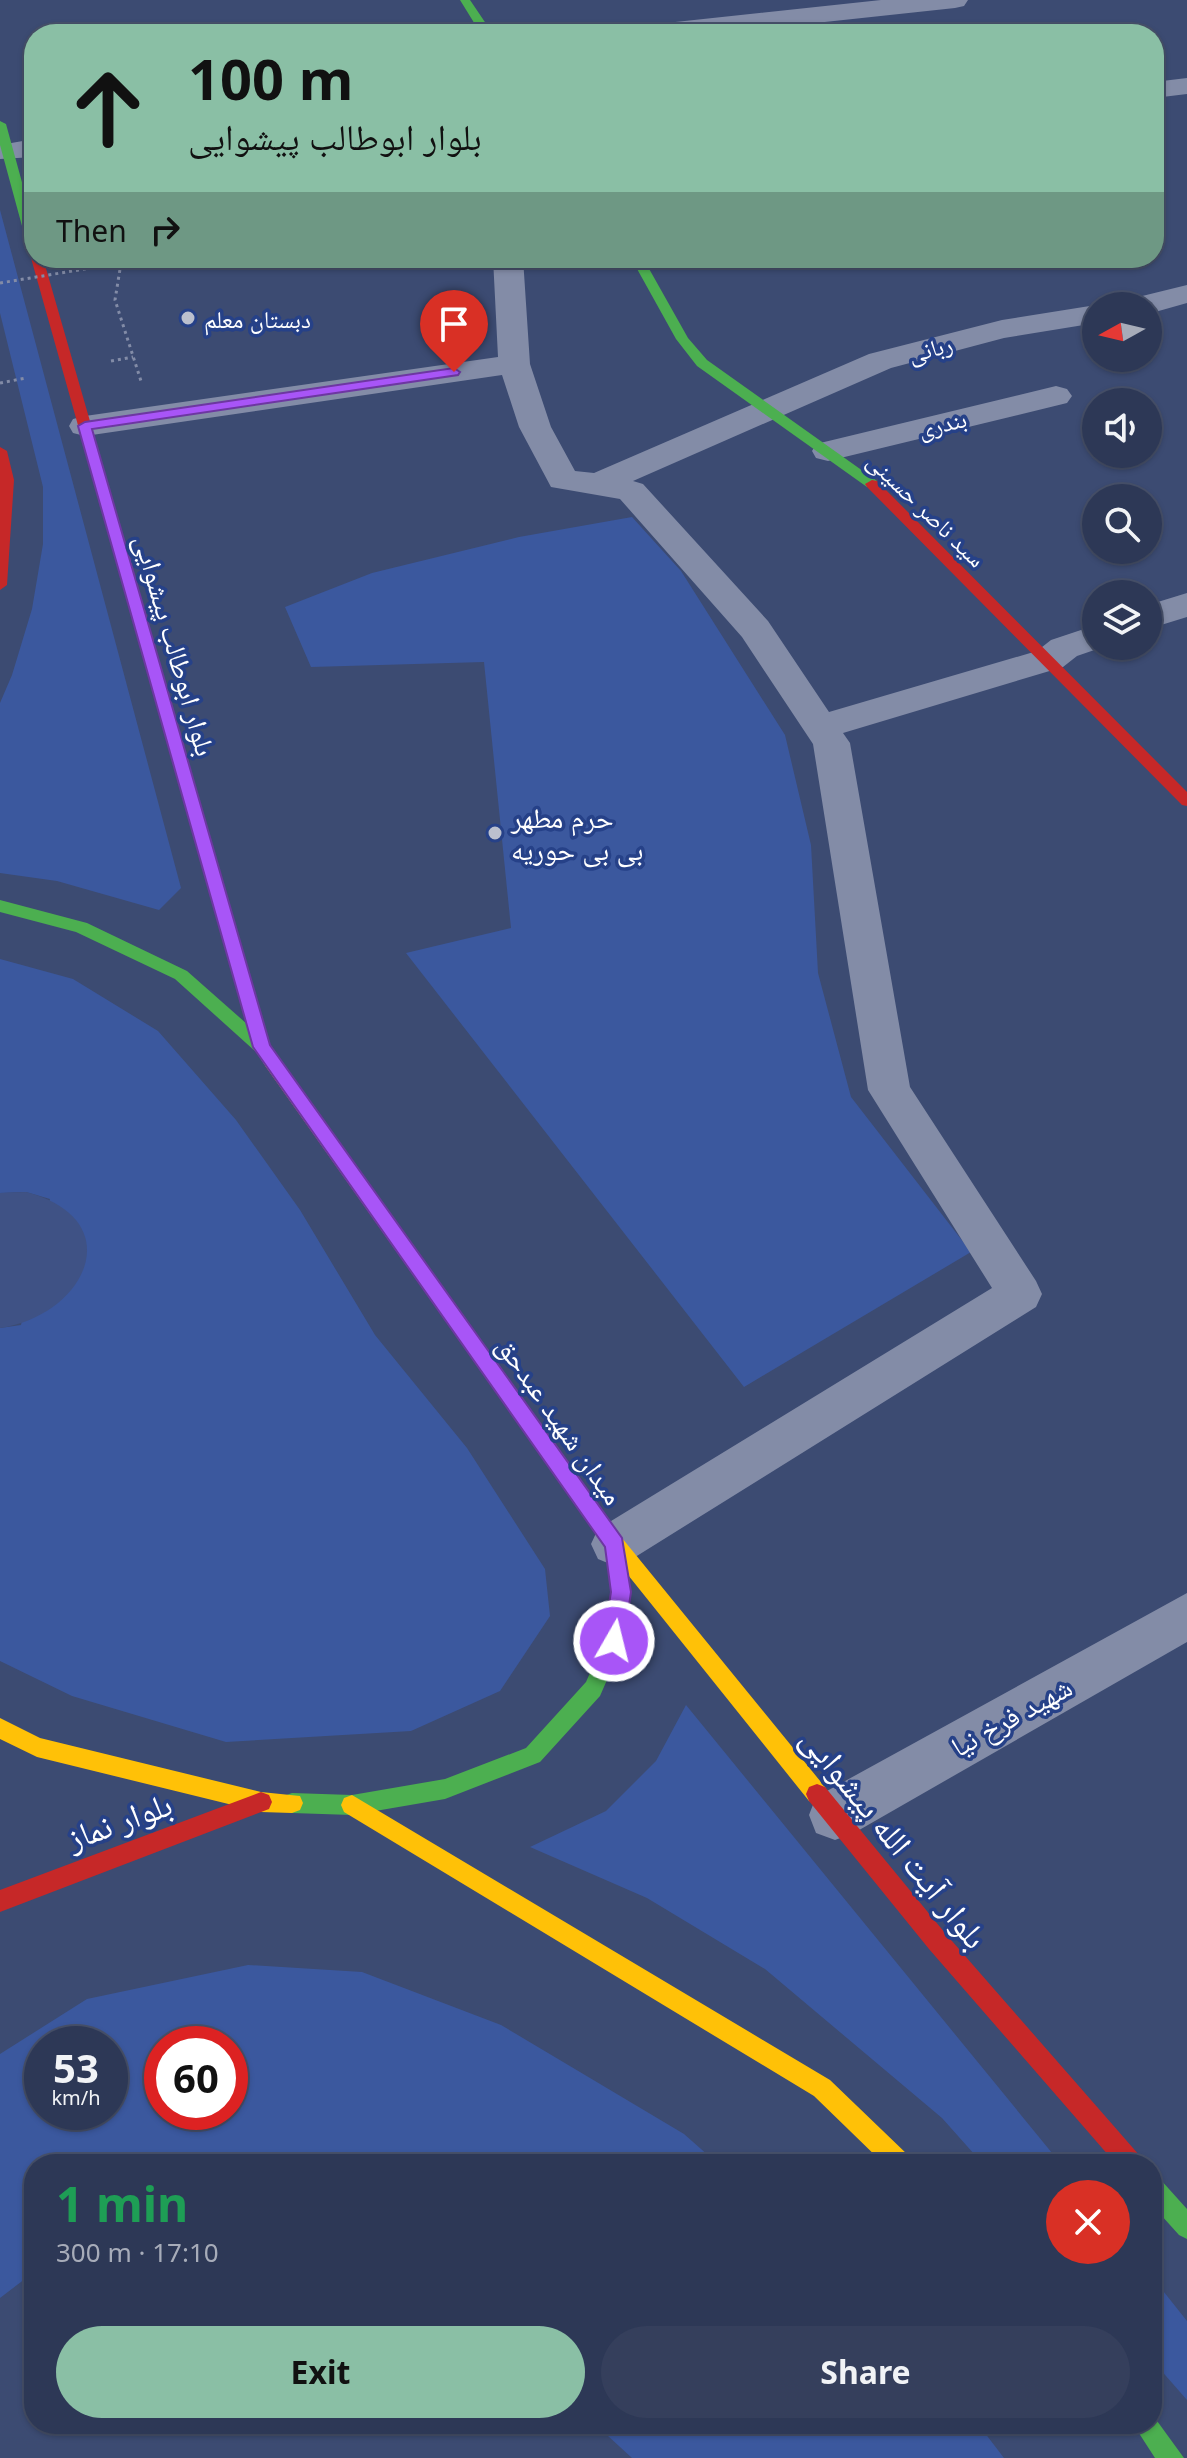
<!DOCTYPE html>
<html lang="en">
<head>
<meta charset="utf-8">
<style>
	:root { --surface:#2d3856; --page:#353f5c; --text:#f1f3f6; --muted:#a7acb9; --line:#48526c; --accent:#8abfa5 }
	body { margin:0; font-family:"Noto Sans","Noto Naskh Arabic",sans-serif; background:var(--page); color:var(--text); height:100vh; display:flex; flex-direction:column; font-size:30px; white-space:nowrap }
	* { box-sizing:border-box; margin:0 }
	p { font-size:26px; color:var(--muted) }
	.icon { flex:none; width:44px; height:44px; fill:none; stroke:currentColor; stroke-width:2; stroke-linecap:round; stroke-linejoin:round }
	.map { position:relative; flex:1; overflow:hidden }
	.sheet { position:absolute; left:24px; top:2154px; width:1138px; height:280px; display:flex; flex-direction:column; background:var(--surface); border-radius:32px; box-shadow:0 2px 6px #0004,0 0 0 2px var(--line) }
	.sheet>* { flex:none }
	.hud { position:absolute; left:24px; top:24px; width:1140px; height:244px; border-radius:32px; box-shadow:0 2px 6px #0004,0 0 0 2px var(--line); background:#8abfa5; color:#111; overflow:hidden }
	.needle { width:52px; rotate:262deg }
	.fabs { position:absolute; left:1082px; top:292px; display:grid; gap:16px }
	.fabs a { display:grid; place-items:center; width:80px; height:80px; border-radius:50%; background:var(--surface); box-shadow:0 2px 6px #0004,0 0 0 2px var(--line); font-size:40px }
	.speed { position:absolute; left:24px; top:2026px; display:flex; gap:16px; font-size:40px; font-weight:700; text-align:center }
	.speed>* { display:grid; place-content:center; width:104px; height:104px; border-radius:50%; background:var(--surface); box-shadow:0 2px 6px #0004,0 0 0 2px var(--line); line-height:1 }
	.speed small { font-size:20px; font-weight:400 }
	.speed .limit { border:12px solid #d22; background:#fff; color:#111 }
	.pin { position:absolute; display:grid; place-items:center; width:68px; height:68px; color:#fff; margin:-82px -34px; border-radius:50% 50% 50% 0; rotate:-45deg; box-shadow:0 0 8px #0007 }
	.pin .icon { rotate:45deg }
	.me { position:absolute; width:88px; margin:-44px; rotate:8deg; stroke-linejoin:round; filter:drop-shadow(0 0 6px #0008) }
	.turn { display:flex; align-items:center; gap:28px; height:168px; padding:0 32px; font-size:36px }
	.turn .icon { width:104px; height:104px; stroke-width:2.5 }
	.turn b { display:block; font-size:56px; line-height:68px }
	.then { display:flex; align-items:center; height:76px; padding:0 32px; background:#0003; gap:16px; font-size:30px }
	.round { display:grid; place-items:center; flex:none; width:84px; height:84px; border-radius:42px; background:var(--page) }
	.head { display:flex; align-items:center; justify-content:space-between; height:136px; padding:0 32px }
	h1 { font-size:48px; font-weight:700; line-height:60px; color:#1e9e55 }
	.cta { display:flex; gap:16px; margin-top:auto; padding:16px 32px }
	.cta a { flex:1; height:92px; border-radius:48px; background:var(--accent); color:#111; font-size:32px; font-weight:700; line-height:92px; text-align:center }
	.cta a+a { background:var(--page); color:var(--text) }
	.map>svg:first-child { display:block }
</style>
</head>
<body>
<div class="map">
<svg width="1187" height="2458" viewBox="0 0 1187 2458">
	<rect width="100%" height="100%" fill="#3c4b72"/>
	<path fill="#3b589e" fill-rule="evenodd" d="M0,210L181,888L159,910L57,881L0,873V703L12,675L32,609L43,544V487L0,313Z
		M632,517L681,571L785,735L811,845L818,973L851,1097L971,1252L744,1387L406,953L511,928L484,662L311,667L285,607L372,573L519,537Z
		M0,959L73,979L158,1031L236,1120L300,1210L375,1335L467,1448L545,1569L550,1616L500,1691L411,1731L226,1742L72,1696L0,1661V1328L21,1325L50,1199L26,1192L0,1193Z
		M686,1705L1061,2164H983L942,2118L765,1969L647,1898L530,1847L606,1811L656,1761Z
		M248,1965L362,1972L501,2025L684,2134L718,2164L240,2161L233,2164H34V2272L0,2298V2054L87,1999ZM110,2044V2112H42V2044ZM162,2044H230V2112H162Z
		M1152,2277L1187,2321V2400L1152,2360Z
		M595,2424H978L1004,2458H632Z"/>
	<path fill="#3f5285" d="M26,1192C131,1220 86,1315 0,1328V1193Z"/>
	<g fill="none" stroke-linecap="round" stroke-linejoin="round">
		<path stroke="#838ca7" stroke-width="3" stroke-dasharray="3 4" stroke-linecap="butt" d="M121,263L115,300L141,381
			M111,361L133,357
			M0,383L26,378"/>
		<path fill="#838ca7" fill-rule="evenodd" d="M881,0H968L964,6L955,8L713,34H625L628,28L638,26Z
			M1187,78V94L1154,98V82Z
			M34,139V157L0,159V145Z
			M493,258H523L530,364L551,427L575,471L594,473L869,354L1002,320L1096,305L1101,306H1096V323L1004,338L891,368L633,481L643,484L768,621L829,712L1037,651L1051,640L1096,625V646H1106L1077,656L1063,667L843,733L850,743L910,1087L1036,1281L1042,1294L1036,1307L632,1559L615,1566L598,1559L591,1544L598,1529L992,1288L868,1090L813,744L742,637L620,499L551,487L519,427L502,375L85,436L73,433L69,426L73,419L85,416L498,357Z
			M1187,285V303L1148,314V306H1126L1130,299Z
			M1056,386L1067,389L1072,396L1067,403L828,461L816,458L812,451L816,444Z
			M1187,593V617L1148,629V605Z
			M1187,1593V1642L854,1833L835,1840L816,1833L809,1815L816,1797Z"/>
		<path fill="#4caf50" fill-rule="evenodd" d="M460,0H470L493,34H481Z
			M0,121L6,124L34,226V252L28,248L0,145Z
			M631,258H643L688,338L707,360L877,481V487H867L697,366L676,339Z
			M198,819L206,824L270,1045L281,1062L272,1069L266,1067L256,1052L175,979L76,932L0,912V900L87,923L187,971L247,1024L190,824Z
			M551,1446L558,1448L625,1544L631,1592L624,1641L600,1696L540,1762L445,1799L352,1815L292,1813L284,1810L281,1803L284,1796L292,1793L352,1795L445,1779L526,1748L586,1682L604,1641L611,1592L605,1547L544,1460L541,1454L544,1448Z
			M1152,2175L1160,2179L1187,2209V2239L1179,2235L1152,2205Z
			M1152,2414L1184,2458H1155L1133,2424H1152Z"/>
		<path fill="#ffc107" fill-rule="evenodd" d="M272,1055L278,1057L558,1448L561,1454L558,1460L551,1462L544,1460L266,1067L263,1062Z
			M615,1535L622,1538L825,1787L828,1794L825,1801L817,1804L809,1801L608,1550L605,1544L608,1538Z
			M0,1718L40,1738L261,1792L300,1796L303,1803L300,1810L292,1813L261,1812L37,1757L0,1739Z
			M352,1795L830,2080L909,2156L913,2164H884L814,2096L344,1812L341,1805L344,1798Z"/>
		<path fill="#c62828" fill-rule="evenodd" d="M33,255L43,258L206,824L204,828H192L190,824L31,258Z
			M0,447L7,451L14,480L7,585L0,590Z
			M872,480L877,481L1187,792V806L1182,805L867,487L865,484Z
			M817,1784L825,1787L945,1933L1140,2156L1144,2164H1116L929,1949L809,1801L806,1794L809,1787Z
			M261,1792L269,1795L272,1802L269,1809L0,1912V1890Z"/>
		<path stroke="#838ca7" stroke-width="3" stroke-dasharray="3 4" stroke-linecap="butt" d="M0,283L121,263"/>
	</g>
	<path fill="#a855f7" stroke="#6d37a1" stroke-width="2" d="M454,368L460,372L458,375L92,429L270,1045L622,1538L631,1592L624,1641L621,1648L614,1651L606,1648L603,1641L611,1592L605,1547L253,1047L78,426L85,422Z"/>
	<g fill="#bbc0ce" stroke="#264188" stroke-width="3">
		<circle cx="188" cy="318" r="8"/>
		<circle cx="495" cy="833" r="8"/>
	</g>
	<g text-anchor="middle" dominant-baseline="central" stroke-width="7" stroke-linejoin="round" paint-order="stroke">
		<g font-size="24" fill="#fff" stroke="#264188" text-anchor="start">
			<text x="204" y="318">دبستان معلم</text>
		</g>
		<g font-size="24" fill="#fff" stroke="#264188">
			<text transform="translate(930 348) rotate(-15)">ربانی</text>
			<text transform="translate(942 423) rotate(-14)">بندری</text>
			<text transform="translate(927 509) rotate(44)">سید ناصر حسینی</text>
		</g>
		<g font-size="28" fill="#fff" stroke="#264188">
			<text transform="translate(176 645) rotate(74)">بلوار ابوطالب پیشوایی</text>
			<text transform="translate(561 1420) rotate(55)">میدان شهید عبدحق</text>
			<text transform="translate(1011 1716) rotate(-29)">شهید فرخ نیا</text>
		</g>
		<g font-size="28" fill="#fff" stroke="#264188" text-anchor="start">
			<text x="511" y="817">حرم مطهر<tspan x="511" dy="32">بی بی حوریه</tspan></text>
		</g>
		<g font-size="34" fill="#fff" stroke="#264188">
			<text transform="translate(119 1820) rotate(-20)">بلوار نماز</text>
			<text transform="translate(895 1837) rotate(51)">بلوار آیت الله پیشوایی</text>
		</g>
	</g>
</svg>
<div class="fabs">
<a><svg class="needle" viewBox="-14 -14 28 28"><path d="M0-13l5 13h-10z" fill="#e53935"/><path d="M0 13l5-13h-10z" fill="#a7acb9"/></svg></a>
<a><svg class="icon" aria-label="sound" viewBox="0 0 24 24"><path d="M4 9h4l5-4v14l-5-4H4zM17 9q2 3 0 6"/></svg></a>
<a><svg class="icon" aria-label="search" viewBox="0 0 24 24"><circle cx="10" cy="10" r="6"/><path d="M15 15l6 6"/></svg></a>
<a><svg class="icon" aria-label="layers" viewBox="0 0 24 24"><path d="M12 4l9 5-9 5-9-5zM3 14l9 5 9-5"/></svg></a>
</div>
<div class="speed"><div>53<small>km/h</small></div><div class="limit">60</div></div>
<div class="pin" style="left:454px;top:372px;background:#d93025"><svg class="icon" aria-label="arrive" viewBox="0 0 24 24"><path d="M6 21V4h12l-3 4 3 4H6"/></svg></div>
<svg class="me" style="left:614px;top:1641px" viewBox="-20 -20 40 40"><circle r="17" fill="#a855f7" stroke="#fff" stroke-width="3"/><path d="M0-11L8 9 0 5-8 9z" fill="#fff"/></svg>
<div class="hud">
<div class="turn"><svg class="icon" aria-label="ahead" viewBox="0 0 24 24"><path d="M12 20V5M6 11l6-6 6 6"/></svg><div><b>100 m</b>بلوار ابوطالب پیشوایی</div></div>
<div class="then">Then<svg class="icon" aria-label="right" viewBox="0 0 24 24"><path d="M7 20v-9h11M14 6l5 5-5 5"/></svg></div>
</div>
<section class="sheet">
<div class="head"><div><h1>1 min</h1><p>300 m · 17:10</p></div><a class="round" style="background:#d93025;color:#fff"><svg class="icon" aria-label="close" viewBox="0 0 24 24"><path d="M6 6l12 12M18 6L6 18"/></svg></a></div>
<div class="cta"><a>Exit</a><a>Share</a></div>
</section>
</div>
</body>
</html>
